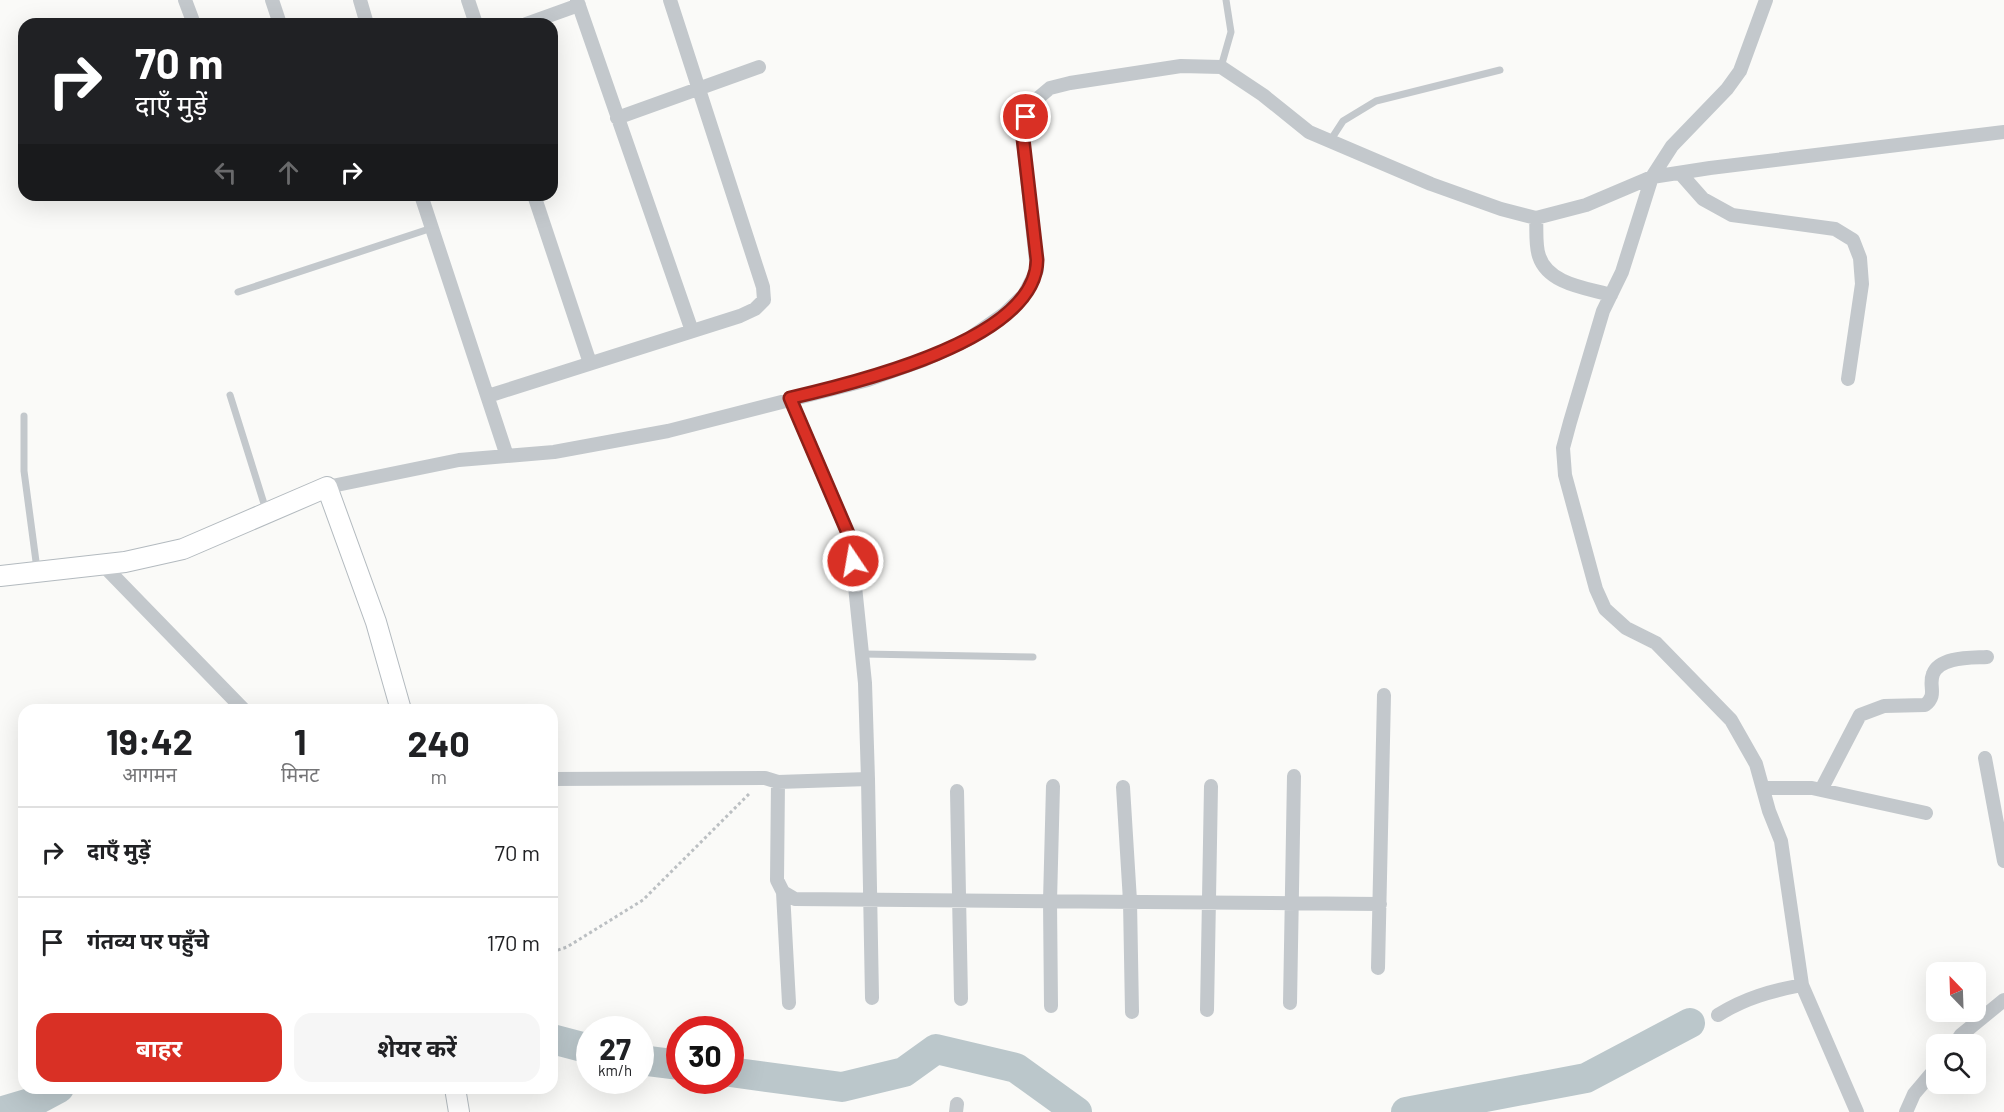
<!DOCTYPE html>
<html lang="hi">
<head>
<meta charset="utf-8">
<style>
	:root { --surface:#fff; --page:#f6f6f6; --text:#202124; --muted:#757577; --line:#e0e0e0; --accent:#d93025 }
	body { margin:0; font-family:Barlow,"Noto Sans Devanagari",sans-serif; background:var(--page); color:var(--text); height:100vh; display:flex; flex-direction:column; font-size:22px; white-space:nowrap }
	* { box-sizing:border-box; margin:0 }
	p { font-size:20px; color:var(--muted) }
	.icon { flex:none; width:33px; height:33px; fill:none; stroke:currentColor; stroke-width:2; stroke-linecap:round; stroke-linejoin:round }
	.map { position:relative; flex:1; overflow:hidden }
	.panel { position:absolute; left:18px; top:704px; width:540px; height:390px; display:flex; flex-direction:column; background:var(--surface); border-radius:18px; box-shadow:0 6px 24px #0002 }
	.panel>* { flex:none }
	.guide { position:absolute; left:18px; top:18px; width:540px; height:183px; border-radius:18px; box-shadow:0 6px 24px #0002; background:#202124; color:#fff; overflow:hidden }
	.needle { width:39px; rotate:337deg }
	.fabs { position:absolute; left:1926px; top:962px; display:grid; gap:12px }
	.fabs a { display:grid; place-items:center; width:60px; height:60px; border-radius:12px; background:var(--surface); box-shadow:0 6px 24px #0002; font-size:30px }
	.speed { position:absolute; left:576px; top:1016px; display:flex; gap:12px; font-size:30px; font-weight:700; text-align:center }
	.speed>* { display:grid; place-content:center; width:78px; height:78px; border-radius:50%; background:var(--surface); box-shadow:0 6px 24px #0002; line-height:1 }
	.speed small { font-size:15px; font-weight:400 }
	.speed .limit { border:9px solid #d22; background:#fff; color:#111 }
	.pin { position:absolute; display:grid; place-items:center; width:51px; height:51px; color:#fff; margin:-26px; border:3px solid #fff; border-radius:50%; box-shadow:0 2px 6px #0007 }
	.me { position:absolute; width:66px; margin:-33px; rotate:348deg; stroke-linejoin:round; filter:drop-shadow(0 0 4px #0008) }
	.turn { display:flex; align-items:center; gap:21px; height:126px; padding:0 18px; font-size:27px }
	.turn .icon { width:78px; height:78px; stroke-width:2.5 }
	.turn b { display:block; font-size:42px; line-height:51px }
	.lanes { display:flex; align-items:center; height:57px; padding:0 18px; background:#0003; justify-content:center; gap:30px; direction:ltr }
	.lanes .off { opacity:.35 }
	.eta { display:flex; justify-content:space-evenly; align-items:center; height:102px; text-align:center }
	.eta b { font-size:36px; font-weight:700; line-height:42px }
	.action { display:flex; gap:12px; margin-top:auto; padding:12px 18px }
	.action a { flex:1; height:69px; border-radius:18px; background:var(--accent); color:#fff; font-size:24px; font-weight:700; line-height:69px; text-align:center }
	.action a+a { background:var(--page); color:var(--text) }
	ul { padding:0; list-style:none }
	li { display:flex; align-items:center; gap:18px; height:90px; padding:0 18px; border-top:2px solid var(--line) }
	li div { flex:1 }
	li b { display:block; font-size:22px }
	li em { font-style:normal }
	.map>svg:first-child { display:block }
</style>
</head>
<body>
<div class="map">
<svg width="2004" height="1112" viewBox="0 0 2004 1112">
	<rect width="100%" height="100%" fill="#fafaf8"/>
	<g fill="none" stroke-linecap="round" stroke-linejoin="round">
		<path stroke="#bbc7cb" stroke-width="5" d="M1476,1099V1112"/>
		<path stroke="#bbc7cb" stroke-width="30" d="M552,1039L590,1049
			M640,1060L680,1065
			M730,1072L842,1087L904,1072L936,1049L1016,1068L1077,1112
			M0,1112L33,1102L59,1088
			M1406,1112L1586,1078L1690,1023"/>
		<defs>
			<path id="secondary" d="M0,576L125,562L183,549L327,487L376,622L401,710
				M455,1088L459,1112"/>
		</defs>
		<use href="#secondary" stroke="#b3babf" stroke-width="22"/>
		<path stroke="#bbbfc2" stroke-width="3" stroke-dasharray="3 3" stroke-linecap="butt" d="M552,952L567,947L643,900L750,793"/>
		<path stroke="#c3c8cc" stroke-width="7" d="M1221,67L1231,32L1226,0
			M1330,141L1343,121L1376,101L1500,70
			M238,292L432,228
			M230,395L266,510
			M24,416V471L37,569
			M863,654L1033,657"/>
		<path stroke="#c3c8cc" stroke-width="14" d="M185,0L194,24
			M272,0L280,24
			M360,0L367,24
			M468,0L476,24
			M577,0L692,331
			M1766,0L1740,71L1727,89L1672,146L1652,177L1622,272L1603,311L1570,422L1563,448L1565,475L1596,589L1605,609L1626,628L1656,643L1731,720L1756,764L1769,811L1781,841L1802,985L1857,1112
			M526,24L579,5
			M617,118L759,67
			M1680,173L1703,199L1732,215L1835,229L1853,240L1860,258L1862,284L1848,379
			M421,195L507,456
			M534,195L590,363
			M1536,218C1537,229 1535,245 1539,256C1548,284 1586,288 1611,295
			M488,396L740,316L755,309L764,300L763,287L670,0
			M327,487L459,460L554,452L668,431L868,380L924,360L967,340L1004,314L1024,295L1037,270L1022,130L1031,104L1050,88L1070,83L1181,66L1221,67L1263,95L1309,132L1431,184L1501,209L1536,218L1586,205L1652,177L1710,168L2004,132
			M103,565L244,710
			M1985,758L2004,861
			M552,779L765,778L778,782L777,880L783,892L795,899L1380,904
			M868,779L872,998
			M778,782L868,779L865,683L850,538L790,398
			M1123,787L1130,901L1132,1012
			M1763,788H1812L1926,813
			M1821,790L1860,715L1884,706L1925,705C1938,695 1928,686 1933,674C1940,656 1972,658 1987,657
			M957,791L961,999
			M783,892L789,1003
			M1378,968L1384,695
			M1290,1003L1294,776
			M1051,1006L1050,901L1053,786
			M1207,1010L1211,786
			M1718,1015C1745,998 1771,991 1802,985
			M1955,1044L1961,1035L2004,1000
			M956,1112L957,1104
			M1906,1112L1914,1094L1936,1068"/>
		<use href="#secondary" stroke="#fff" stroke-width="20"/>
	</g>
	<g fill="none" stroke-linecap="round" stroke-linejoin="round">
		<defs>
			<path id="route" d="M853,561L850,538L790,398C851,384 1036,341 1037,260L1022,130L1026,117"/>
		</defs>
		<use href="#route" stroke="#8d1f18" stroke-width="15"/>
		<use href="#route" stroke="#d93025" stroke-width="10"/>
	</g>
</svg>
<div class="fabs">
<a><svg class="needle" viewBox="-14 -14 28 28"><path d="M0-13l5 13h-10z" fill="#e53935"/><path d="M0 13l5-13h-10z" fill="#757577"/></svg></a>
<a><svg class="icon" aria-label="search" viewBox="0 0 24 24"><circle cx="10" cy="10" r="6"/><path d="M15 15l6 6"/></svg></a>
</div>
<div class="speed"><div>27<small>km/h</small></div><div class="limit">30</div></div>
<div class="pin" style="left:1026px;top:117px;background:#d93025"><svg class="icon" aria-label="arrive" viewBox="0 0 24 24"><path d="M6 21V4h12l-3 4 3 4H6"/></svg></div>
<svg class="me" style="left:853px;top:561px" viewBox="-20 -20 40 40"><circle r="17" fill="#d93025" stroke="#fff" stroke-width="3"/><path d="M0-11L8 9 0 5-8 9z" fill="#fff"/></svg>
<div class="guide">
<div class="turn"><svg class="icon" aria-label="right" viewBox="0 0 24 24"><path d="M7 20v-9h11M14 6l5 5-5 5"/></svg><div><b>70 m</b>दाएँ मुड़ें</div></div>
<div class="lanes"><svg class="icon off" aria-label="left" viewBox="0 0 24 24"><path d="M17 20v-9H6M10 6l-5 5 5 5"/></svg><svg class="icon off" aria-label="ahead" viewBox="0 0 24 24"><path d="M12 20V5M6 11l6-6 6 6"/></svg><svg class="icon" aria-label="right" viewBox="0 0 24 24"><path d="M7 20v-9h11M14 6l5 5-5 5"/></svg></div>
</div>
<section class="panel">
<div class="eta">
<div><b>19:42</b><p>आगमन</p></div>
<div><b>1</b><p>मिनट</p></div>
<div><b>240</b><p>m</p></div>
</div>
<ul>
<li><svg class="icon" aria-label="right" viewBox="0 0 24 24"><path d="M7 20v-9h11M14 6l5 5-5 5"/></svg><div><b>दाएँ मुड़ें</b></div><em>70 m</em></li>
<li><svg class="icon" aria-label="arrive" viewBox="0 0 24 24"><path d="M6 21V4h12l-3 4 3 4H6"/></svg><div><b>गंतव्य पर पहुँचे</b></div><em>170 m</em></li>
</ul>
<div class="action"><a>बाहर</a><a>शेयर करें</a></div>
</section>
</div>
</body>
</html>
